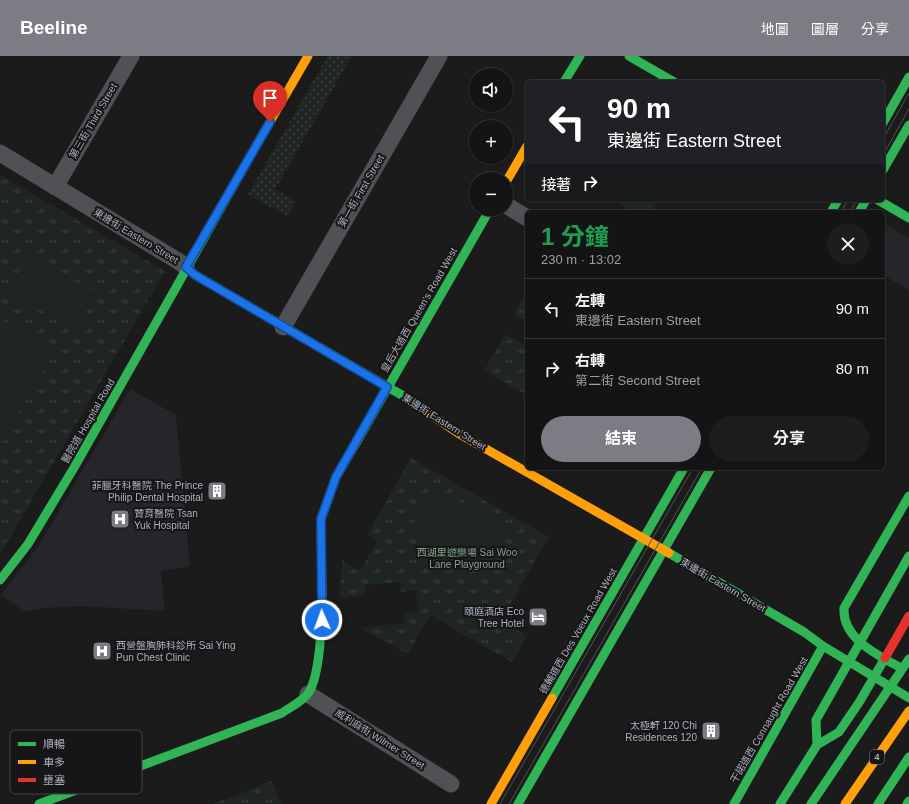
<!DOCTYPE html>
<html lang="zh-TW">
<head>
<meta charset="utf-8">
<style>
	:root { --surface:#141415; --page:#1d1d1e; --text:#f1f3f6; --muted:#9d9ea0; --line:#333334; --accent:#7b7c84 }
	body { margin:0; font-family:Arial,"Noto Sans TC",sans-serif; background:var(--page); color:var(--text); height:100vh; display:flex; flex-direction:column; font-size:15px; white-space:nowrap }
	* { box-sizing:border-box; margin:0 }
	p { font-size:13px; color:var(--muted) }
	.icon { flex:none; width:22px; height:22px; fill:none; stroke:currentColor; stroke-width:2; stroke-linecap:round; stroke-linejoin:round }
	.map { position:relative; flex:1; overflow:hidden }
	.sheet { position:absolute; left:525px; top:154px; width:360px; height:260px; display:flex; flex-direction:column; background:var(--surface); border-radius:6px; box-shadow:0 1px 3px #0004,0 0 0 1px var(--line) }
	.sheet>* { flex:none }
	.top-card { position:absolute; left:525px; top:24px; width:360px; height:122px; border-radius:6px; box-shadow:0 1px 3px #0004,0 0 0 1px var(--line); background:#202124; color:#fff; overflow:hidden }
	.controls { position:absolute; left:469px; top:12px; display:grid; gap:8px }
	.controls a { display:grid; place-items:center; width:44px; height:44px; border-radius:50%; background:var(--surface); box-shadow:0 1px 3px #0004,0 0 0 1px var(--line); font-size:20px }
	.pin { position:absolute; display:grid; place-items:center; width:34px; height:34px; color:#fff; margin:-41px -17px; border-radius:50% 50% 50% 0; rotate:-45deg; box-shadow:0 0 4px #0007 }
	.pin .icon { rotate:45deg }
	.me { position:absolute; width:44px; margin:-22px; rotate:358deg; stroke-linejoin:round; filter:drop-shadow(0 0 3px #0008) }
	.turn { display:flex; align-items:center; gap:14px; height:84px; padding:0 16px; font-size:18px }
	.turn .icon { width:52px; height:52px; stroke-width:2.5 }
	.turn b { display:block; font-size:28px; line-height:34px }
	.then { display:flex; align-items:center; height:38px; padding:0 16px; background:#0003; gap:8px; font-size:15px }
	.round { display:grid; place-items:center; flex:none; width:42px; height:42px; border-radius:21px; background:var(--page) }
	.head { display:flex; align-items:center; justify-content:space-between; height:68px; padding:0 16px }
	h1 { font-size:24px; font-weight:700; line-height:30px; color:#1e9e55 }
	.action { display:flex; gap:8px; margin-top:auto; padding:8px 16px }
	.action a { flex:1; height:46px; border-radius:24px; background:var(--accent); color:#fff; font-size:16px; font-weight:700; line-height:46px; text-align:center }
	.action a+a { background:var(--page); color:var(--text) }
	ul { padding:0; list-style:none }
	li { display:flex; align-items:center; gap:12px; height:60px; padding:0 16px; border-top:1px solid var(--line) }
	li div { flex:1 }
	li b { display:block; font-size:15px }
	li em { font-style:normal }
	header { display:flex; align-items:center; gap:24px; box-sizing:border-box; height:56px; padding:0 20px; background:var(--accent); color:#fff }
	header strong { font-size:19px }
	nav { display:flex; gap:22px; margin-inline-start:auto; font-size:14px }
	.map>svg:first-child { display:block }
</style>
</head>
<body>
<header>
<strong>Beeline</strong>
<nav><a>地圖</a><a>圖層</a><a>分享</a></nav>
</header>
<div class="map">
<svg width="909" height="748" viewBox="0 0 909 748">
	<defs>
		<pattern id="grass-dots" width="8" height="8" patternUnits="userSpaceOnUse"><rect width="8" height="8" fill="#1f2621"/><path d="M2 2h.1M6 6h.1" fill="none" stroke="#3d433f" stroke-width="1.8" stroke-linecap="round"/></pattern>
		<pattern id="park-tufts" width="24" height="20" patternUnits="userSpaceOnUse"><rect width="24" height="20" fill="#1f2621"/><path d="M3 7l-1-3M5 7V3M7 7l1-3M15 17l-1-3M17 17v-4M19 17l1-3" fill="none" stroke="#3d433f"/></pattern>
	</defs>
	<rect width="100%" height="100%" fill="#1b1b1c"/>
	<path fill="#262529" d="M883,167L909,182V234L883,219Z
		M130,333L176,359L190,510L161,515L165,555L81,550L43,552L25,556L1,539L39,489Z"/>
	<path fill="url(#grass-dots)" d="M328,0H352L275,133L296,146L287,160L248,138Z"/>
	<path fill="url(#park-tufts)" d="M0,119L165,215L0,499Z
		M613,144H658L651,156H632Z
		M527,236V267L514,259Z
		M505,278L527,291V339L484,315Z
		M411,402L549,481L501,564L527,580L512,606L430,559L408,598L361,572L404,567L403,557L418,555L416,534L401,536L400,526L365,529L366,539L340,542L342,504L360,515L377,486L367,479Z
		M272,725L281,748H213Z"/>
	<path fill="#1f2621" d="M29,199L96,238L75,274L8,235Z
		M0,263L54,294L0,389Z
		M435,431L509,473L483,517L409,475Z"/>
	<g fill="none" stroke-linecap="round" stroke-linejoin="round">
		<path stroke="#505155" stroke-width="17" d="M0,97L178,205L186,211
			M55,131L131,0
			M506,149L527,162
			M283,271L439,0
			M308,638L451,728"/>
		<path stroke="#30b455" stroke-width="9" d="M629,0L674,26
			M564,26L580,0
			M883,67L909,21
			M883,114L909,69
			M878,144L909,162
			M831,156L838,144
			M859,156L866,144
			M186,211L195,219L412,345L430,358
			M359,382L490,153
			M669,497L804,576L823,590L909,642
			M0,524L28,488L75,410L260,83
			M901,612C878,599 842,583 844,552L909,440
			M552,642L684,412
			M817,689L816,664L909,500
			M39,748L282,657C290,651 304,645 309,636C320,618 322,567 322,545
			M518,748L711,412
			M734,748L823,590
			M780,748L817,689L839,676L860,645L885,602
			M878,748L909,701
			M907,748L909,745"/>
		<path stroke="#ff9f0a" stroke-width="9" d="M260,83L308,0
			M506,126L527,90
			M430,358L458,377L669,497
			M322,545L321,463L336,421L359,382
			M491,748L552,642
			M845,748L909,655"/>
		<path stroke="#e5322d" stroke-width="9" d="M885,602L909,560"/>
		<path stroke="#505153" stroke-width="1" d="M883,83L909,37
			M883,99L909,53
			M841,156L848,144
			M850,156L857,144
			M500,748L693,412
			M509,748L702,412"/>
		<path stroke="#30b455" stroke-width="9" d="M811,748L909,603"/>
	</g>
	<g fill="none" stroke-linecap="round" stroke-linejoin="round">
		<defs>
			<path id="route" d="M270,66L186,211L195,219L387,331L336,421L321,463L322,564"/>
		</defs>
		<use href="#route" stroke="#114b97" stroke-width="10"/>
		<use href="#route" stroke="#1a73e8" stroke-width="7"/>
	</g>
	<defs>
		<symbol id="building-square" viewBox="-11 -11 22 22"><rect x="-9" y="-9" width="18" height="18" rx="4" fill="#7b7c84" stroke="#161518"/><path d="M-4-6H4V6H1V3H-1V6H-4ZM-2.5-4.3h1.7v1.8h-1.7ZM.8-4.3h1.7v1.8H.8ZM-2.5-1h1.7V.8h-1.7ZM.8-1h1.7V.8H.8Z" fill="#fff"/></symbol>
		<symbol id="hospital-square" viewBox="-11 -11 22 22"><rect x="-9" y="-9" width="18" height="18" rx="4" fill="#7b7c84" stroke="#161518"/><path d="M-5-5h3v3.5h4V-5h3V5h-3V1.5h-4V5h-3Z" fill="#fff"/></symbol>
		<symbol id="hotel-square" viewBox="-11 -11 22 22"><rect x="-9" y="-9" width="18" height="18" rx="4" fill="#7b7c84" stroke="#161518"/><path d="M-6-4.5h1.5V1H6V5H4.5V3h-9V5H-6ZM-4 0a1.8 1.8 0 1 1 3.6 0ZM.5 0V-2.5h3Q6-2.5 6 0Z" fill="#fff"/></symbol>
	</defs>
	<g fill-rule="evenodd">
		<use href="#building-square" x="206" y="424" width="22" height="22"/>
		<use href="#hospital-square" x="109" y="452" width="22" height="22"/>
		<use href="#hotel-square" x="527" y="550" width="22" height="22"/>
		<use href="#hospital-square" x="91" y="584" width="22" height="22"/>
		<use href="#building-square" x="700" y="664" width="22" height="22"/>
	</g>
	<g text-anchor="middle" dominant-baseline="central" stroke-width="4" stroke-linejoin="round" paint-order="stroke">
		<rect fill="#161518" stroke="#80828b" stroke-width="1" x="870" y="694" width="14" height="14" rx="3"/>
		<g font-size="9" font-weight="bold" fill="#aeb1bc">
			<text x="877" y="701">4</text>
		</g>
		<g font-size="10" fill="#aeb1bc" stroke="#161518">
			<text transform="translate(93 65) rotate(-60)">第三街 Third Street</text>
			<text transform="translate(361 135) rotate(-60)">第一街 First Street</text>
			<text transform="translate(136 180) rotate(31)">東邊街 Eastern Street</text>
			<text transform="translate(419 254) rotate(-60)">皇后大道西 Queen's Road West</text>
			<text transform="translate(88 365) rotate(-60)">醫院道 Hospital Road</text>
			<text transform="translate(444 366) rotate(32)">東邊街 Eastern Street</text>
			<text transform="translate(723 529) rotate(30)">東邊街 Eastern Street</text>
			<text transform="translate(578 575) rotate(-60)">德輔道西 Des Voeux Road West</text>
			<text transform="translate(769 664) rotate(-60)">干諾道西 Connaught Road West</text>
			<text transform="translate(380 683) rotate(32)">威利麻街 Wilmer Street</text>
		</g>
		<g font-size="10" fill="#aeb1bc" stroke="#161518" text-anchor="end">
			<text x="203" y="429">菲臘牙科醫院 The Prince<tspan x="203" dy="12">Philip Dental Hospital</tspan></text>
			<text x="134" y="457" text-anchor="start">贊育醫院 Tsan<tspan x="134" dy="12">Yuk Hospital</tspan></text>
			<text x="524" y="555">頤庭酒店 Eco<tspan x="524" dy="12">Tree Hotel</tspan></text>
			<text x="116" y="589" text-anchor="start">西營盤胸肺科診所 Sai Ying<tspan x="116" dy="12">Pun Chest Clinic</tspan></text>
			<text x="697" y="669">太極軒 120 Chi<tspan x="697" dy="12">Residences 120</tspan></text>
		</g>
		<g font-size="10" fill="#85a68a" stroke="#161518">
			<text x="467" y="496">西湖里遊樂場 Sai Woo<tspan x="467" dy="12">Lane Playground</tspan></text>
		</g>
	</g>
	<rect x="10" y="674" width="132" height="64" rx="6" fill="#161518" stroke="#444449" stroke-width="1"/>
	<rect x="18" y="686" width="18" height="4" fill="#30b455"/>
	<rect x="18" y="704" width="18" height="4" fill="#ff9f0a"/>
	<rect x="18" y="722" width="18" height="4" fill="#e5322d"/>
	<g font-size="11" fill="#aeb1bc">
		<text x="43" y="692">順暢</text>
		<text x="43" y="710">車多</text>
		<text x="43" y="728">壅塞</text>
	</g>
</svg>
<div class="controls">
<a><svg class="icon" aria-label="sound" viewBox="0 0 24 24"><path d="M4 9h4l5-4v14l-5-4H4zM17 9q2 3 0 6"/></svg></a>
<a>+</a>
<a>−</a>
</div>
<div class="pin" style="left:270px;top:66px;background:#d93025"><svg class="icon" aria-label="arrive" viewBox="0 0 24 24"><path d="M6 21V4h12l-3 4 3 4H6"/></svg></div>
<svg class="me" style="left:322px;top:564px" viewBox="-20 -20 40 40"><circle r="17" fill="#1a73e8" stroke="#fff" stroke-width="3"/><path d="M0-11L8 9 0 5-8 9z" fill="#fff"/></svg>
<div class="top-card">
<div class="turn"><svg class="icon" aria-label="left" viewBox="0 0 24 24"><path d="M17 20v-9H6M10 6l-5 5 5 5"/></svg><div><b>90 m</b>東邊街 Eastern Street</div></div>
<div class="then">接著<svg class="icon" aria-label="right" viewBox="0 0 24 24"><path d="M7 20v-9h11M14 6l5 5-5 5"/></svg></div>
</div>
<section class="sheet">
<div class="head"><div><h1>1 分鐘</h1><p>230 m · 13:02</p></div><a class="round"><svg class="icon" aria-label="close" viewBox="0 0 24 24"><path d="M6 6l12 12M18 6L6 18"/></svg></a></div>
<ul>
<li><svg class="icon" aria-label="left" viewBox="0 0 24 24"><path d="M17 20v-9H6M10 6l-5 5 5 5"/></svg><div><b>左轉</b><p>東邊街 Eastern Street</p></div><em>90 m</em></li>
<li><svg class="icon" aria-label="right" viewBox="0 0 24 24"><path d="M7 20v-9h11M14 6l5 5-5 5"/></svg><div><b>右轉</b><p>第二街 Second Street</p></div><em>80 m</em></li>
</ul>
<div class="action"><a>結束</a><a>分享</a></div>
</section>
</div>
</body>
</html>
